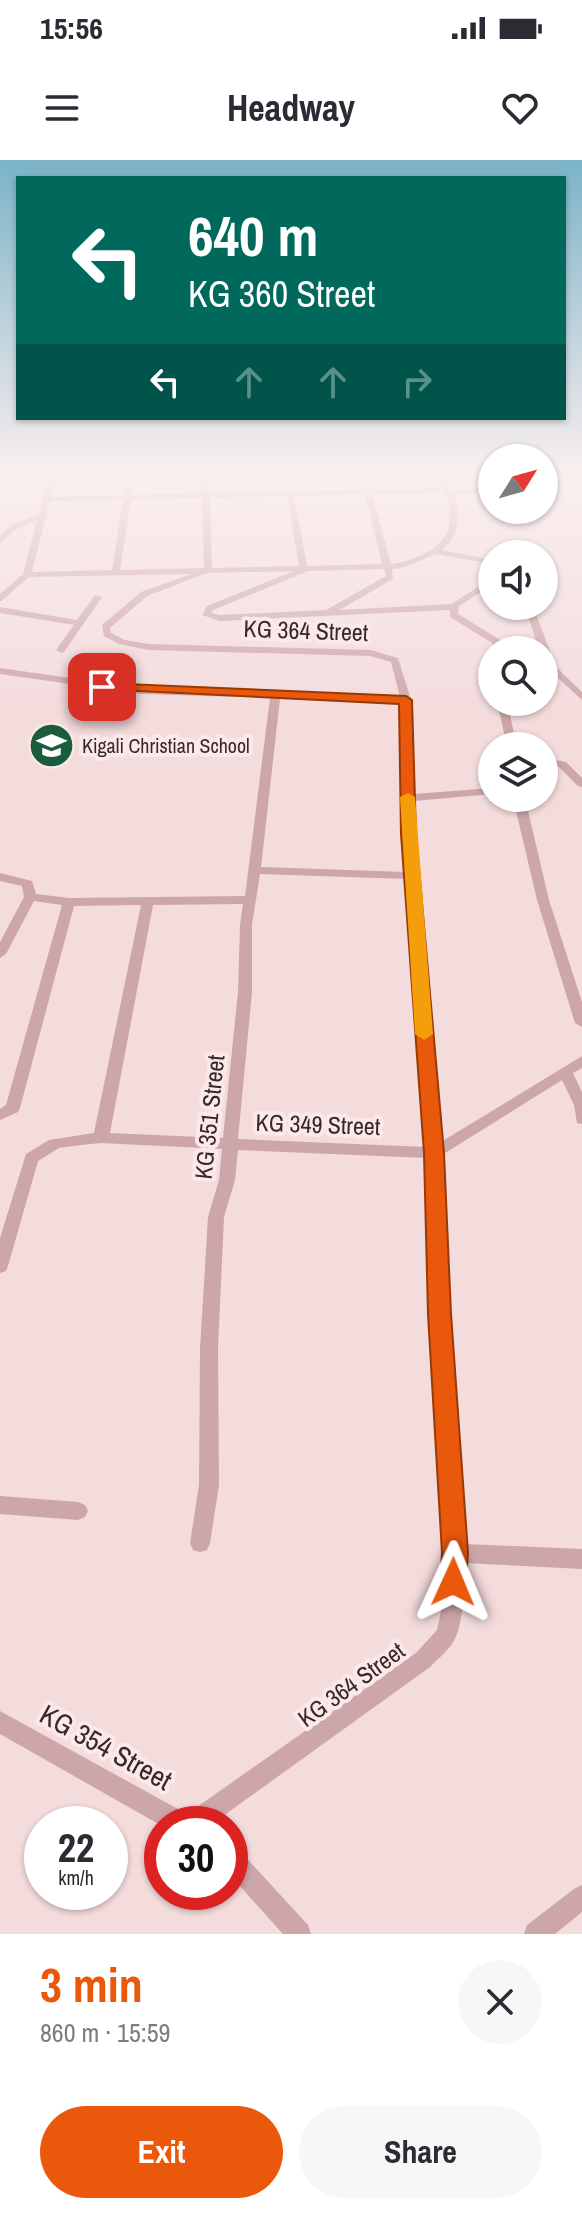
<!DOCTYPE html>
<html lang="en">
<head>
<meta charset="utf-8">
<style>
	:root { --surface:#fff; --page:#f7f7f7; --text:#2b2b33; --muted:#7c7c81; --accent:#ea580c }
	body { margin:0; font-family:"Archivo Narrow",sans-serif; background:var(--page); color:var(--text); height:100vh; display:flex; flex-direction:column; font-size:30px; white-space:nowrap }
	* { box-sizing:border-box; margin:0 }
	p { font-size:26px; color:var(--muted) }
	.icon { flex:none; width:44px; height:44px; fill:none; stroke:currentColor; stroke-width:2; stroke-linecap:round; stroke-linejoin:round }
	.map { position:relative; height:1774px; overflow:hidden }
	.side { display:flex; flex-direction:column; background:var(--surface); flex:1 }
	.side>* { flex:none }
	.guide { position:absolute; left:16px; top:16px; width:550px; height:244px; border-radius:0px; box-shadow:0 2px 6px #0004; background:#00695c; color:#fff; overflow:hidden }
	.needle { width:52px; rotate:53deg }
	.fabs { position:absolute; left:478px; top:284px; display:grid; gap:16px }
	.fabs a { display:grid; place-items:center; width:80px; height:80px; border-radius:50%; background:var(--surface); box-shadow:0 2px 6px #0004; font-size:40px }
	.speed { position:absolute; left:24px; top:1646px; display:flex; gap:16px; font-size:40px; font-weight:700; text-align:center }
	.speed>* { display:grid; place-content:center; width:104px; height:104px; border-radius:50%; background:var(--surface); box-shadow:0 2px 6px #0004; line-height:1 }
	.speed small { font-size:20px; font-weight:400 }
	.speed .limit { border:12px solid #d22; background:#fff; color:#111 }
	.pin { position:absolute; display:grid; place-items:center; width:68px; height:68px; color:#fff; margin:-34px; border-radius:16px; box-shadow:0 4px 12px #0006 }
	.me { position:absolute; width:88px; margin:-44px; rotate:1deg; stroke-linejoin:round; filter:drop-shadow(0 0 6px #0008) }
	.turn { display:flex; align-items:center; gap:28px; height:168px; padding:0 40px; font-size:36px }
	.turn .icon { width:104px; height:104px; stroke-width:2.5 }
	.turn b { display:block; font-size:56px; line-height:68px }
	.lanes { display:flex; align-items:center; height:76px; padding:0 40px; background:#0003; justify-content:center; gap:40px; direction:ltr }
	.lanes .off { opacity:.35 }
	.round { display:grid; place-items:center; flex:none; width:84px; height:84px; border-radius:42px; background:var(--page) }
	.overview { display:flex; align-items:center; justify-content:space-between; height:136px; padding:0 40px }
	h1 { font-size:48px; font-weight:700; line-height:60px; color:var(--accent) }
	.action { display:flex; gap:16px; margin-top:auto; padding:16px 40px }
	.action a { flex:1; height:92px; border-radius:48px; background:var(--accent); color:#fff; font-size:32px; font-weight:700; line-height:92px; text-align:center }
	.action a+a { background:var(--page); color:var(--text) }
	.status { display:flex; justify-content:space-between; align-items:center; height:56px; padding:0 40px; background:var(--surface); direction:ltr }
	.status svg { height:22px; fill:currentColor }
	header { display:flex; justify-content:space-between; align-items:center; height:104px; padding:0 40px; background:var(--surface); font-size:36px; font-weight:700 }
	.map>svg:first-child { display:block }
</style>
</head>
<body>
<div class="status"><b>15:56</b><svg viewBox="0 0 49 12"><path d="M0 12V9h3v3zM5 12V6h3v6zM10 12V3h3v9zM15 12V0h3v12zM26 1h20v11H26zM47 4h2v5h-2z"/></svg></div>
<header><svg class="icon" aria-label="menu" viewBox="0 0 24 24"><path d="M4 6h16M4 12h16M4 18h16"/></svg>Headway<svg class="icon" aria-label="heart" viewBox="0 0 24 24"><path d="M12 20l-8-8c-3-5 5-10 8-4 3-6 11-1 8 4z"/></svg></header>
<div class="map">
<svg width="582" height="1774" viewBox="0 0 582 1774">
	<rect width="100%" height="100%" fill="#f4dbdc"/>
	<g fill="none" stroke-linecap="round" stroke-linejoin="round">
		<path fill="#cda6aa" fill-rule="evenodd" d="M50,312H58L51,337L124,335L127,312H135L131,335L202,333L201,312H209V333L286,332L282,312H290L293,332L364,330L359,312H367L371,330L424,329L444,326L438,312H446L453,331L492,327V331L454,335C460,357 460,375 442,390L492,400V404L436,394L402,408L392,409L393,419L339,450L451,444L492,418V425L459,446L458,454L499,479L505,490H495L492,483L450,457V450L220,461L202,455L207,446L294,411L207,413L147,436L110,468L111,473L125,480L149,484L371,490L398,498L411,540L414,634L492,628V634L414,641L441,982L582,896V908L573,913L582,932V964L577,963L574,945L562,920L442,995L448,1154L464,1384L582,1389V1409L464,1403C463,1425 465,1466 452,1484C446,1492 437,1500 430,1507L212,1664L162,1666L0,1574V1551L187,1654L416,1493L437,1470L441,1451L445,1393L430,1154L427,998L238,990L235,1020L224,1057L218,1189L219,1325L210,1383L207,1390L200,1392L193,1390L190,1383L199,1325L200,1189L208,1057L219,1020L222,989L101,983L81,985L59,988L38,1001L8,1106L6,1111L0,1113V1078L26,994L49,980L94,973L141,745L74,746L20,948L18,952L0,960V949L6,945L62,745L34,741L6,794L0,798V782L24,737L22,726L0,721V713L32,721L36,734L69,738L245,736L270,538L140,534L0,514V508L140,528L400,537L391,502L370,496L149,490L119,484L104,476L102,465L141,432L191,414L29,417L0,442V434L23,414L37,360L17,369L0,383V376L11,365L39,354ZM445,330C454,361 453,380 422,395C412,399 402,403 391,404L372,334L424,333ZM365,334L382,404L307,406L294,336ZM287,336L299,406L212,408L210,338ZM202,338L204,408L120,410L131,339ZM123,340L112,410L32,412L50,341ZM384,409L386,416L326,450L220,455L211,453L213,450L308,411ZM280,539L401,543L406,712L261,707ZM260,714L407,719L426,987L238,979L252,832V765ZM243,744L240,765L238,832L223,978L110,973L153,745Z
			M95,435L102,437L64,492L61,493L56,490L74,465L0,453V447L77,460Z
			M525,446H533L556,507L582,532V540L547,508L544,501V490H539Z
			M497,542H507L517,586H507Z
			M544,598L566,602L582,618V627L578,626L559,607L544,604Z
			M513,638H525L549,740L582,842V867L575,863L537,740Z
			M0,1336L78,1342L85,1345L88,1351L85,1357L78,1360L0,1354Z
			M230,1685L238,1689L308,1765L311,1774H283L230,1715Z
			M582,1725V1752L555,1774H524L527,1765L574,1729Z"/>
	</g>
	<linearGradient id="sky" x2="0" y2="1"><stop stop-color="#7bb3c7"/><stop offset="0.56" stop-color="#faefef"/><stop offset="1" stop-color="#faefef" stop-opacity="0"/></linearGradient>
	<rect width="582" height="561" fill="url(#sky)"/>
	<path fill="#ea580c" stroke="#983908" stroke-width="2" d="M102,523L406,536L412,540L416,674L444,993L451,1154L468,1393L466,1422L462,1431L453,1435L444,1431L440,1422L442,1393L428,1154L424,993L401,674L399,544L98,529L96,527Z"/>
	<path fill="#f59e0b" d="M408,633L415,637L433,874L424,880L415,874L400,637Z"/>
	<defs>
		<symbol id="school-disc" viewBox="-11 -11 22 22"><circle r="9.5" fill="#1a5d3d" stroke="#fbe8e8"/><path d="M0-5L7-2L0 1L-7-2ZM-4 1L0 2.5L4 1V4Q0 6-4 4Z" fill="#fff"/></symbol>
	</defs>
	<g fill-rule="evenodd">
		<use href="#school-disc" x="26" y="560" width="51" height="51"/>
	</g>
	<g text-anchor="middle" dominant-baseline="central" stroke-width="8" stroke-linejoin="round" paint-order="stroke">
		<g font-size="20" fill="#38282b" stroke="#fbe8e8" text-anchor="start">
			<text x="82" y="585">Kigali Christian School</text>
		</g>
		<g font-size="24" fill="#38282b" stroke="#fbe8e8">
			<text transform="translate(306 470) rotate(2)">KG 364 Street</text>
			<text transform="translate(209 957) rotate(-84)">KG 351 Street</text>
			<text transform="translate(318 964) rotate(2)">KG 349 Street</text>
			<text transform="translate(351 1524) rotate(-36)">KG 364 Street</text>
		</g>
		<g font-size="28" fill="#38282b" stroke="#fbe8e8">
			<text transform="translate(106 1587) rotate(29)">KG 354 Street</text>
		</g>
	</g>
</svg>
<div class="fabs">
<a><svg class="needle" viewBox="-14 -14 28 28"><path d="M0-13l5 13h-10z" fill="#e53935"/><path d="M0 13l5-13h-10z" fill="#7c7c81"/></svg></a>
<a><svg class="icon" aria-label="sound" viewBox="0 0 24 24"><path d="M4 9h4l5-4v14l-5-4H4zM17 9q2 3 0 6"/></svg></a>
<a><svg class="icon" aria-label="search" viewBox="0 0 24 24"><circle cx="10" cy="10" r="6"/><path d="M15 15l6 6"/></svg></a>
<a><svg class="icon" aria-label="layers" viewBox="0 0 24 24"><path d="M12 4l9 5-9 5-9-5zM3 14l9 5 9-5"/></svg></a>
</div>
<div class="speed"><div>22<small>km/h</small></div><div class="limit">30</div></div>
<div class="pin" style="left:102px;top:527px;background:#d93025"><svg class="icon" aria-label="arrive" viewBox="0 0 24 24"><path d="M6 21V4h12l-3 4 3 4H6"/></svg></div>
<svg class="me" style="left:453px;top:1422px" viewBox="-20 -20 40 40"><path d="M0-17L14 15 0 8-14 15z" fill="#ea580c" stroke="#fff" stroke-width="4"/></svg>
<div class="guide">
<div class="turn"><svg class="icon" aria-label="left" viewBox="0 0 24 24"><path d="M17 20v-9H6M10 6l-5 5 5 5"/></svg><div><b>640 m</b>KG 360 Street</div></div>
<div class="lanes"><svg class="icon" aria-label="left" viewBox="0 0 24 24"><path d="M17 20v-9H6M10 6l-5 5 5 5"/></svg><svg class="icon off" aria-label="ahead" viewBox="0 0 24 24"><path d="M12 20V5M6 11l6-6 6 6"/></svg><svg class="icon off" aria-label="ahead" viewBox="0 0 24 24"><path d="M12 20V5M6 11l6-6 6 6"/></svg><svg class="icon off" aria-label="right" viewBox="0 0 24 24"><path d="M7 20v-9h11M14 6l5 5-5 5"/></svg></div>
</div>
</div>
<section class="side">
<div class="overview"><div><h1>3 min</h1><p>860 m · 15:59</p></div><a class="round"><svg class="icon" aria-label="close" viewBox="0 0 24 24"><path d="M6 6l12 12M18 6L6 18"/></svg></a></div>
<div class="action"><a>Exit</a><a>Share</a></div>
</section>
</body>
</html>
